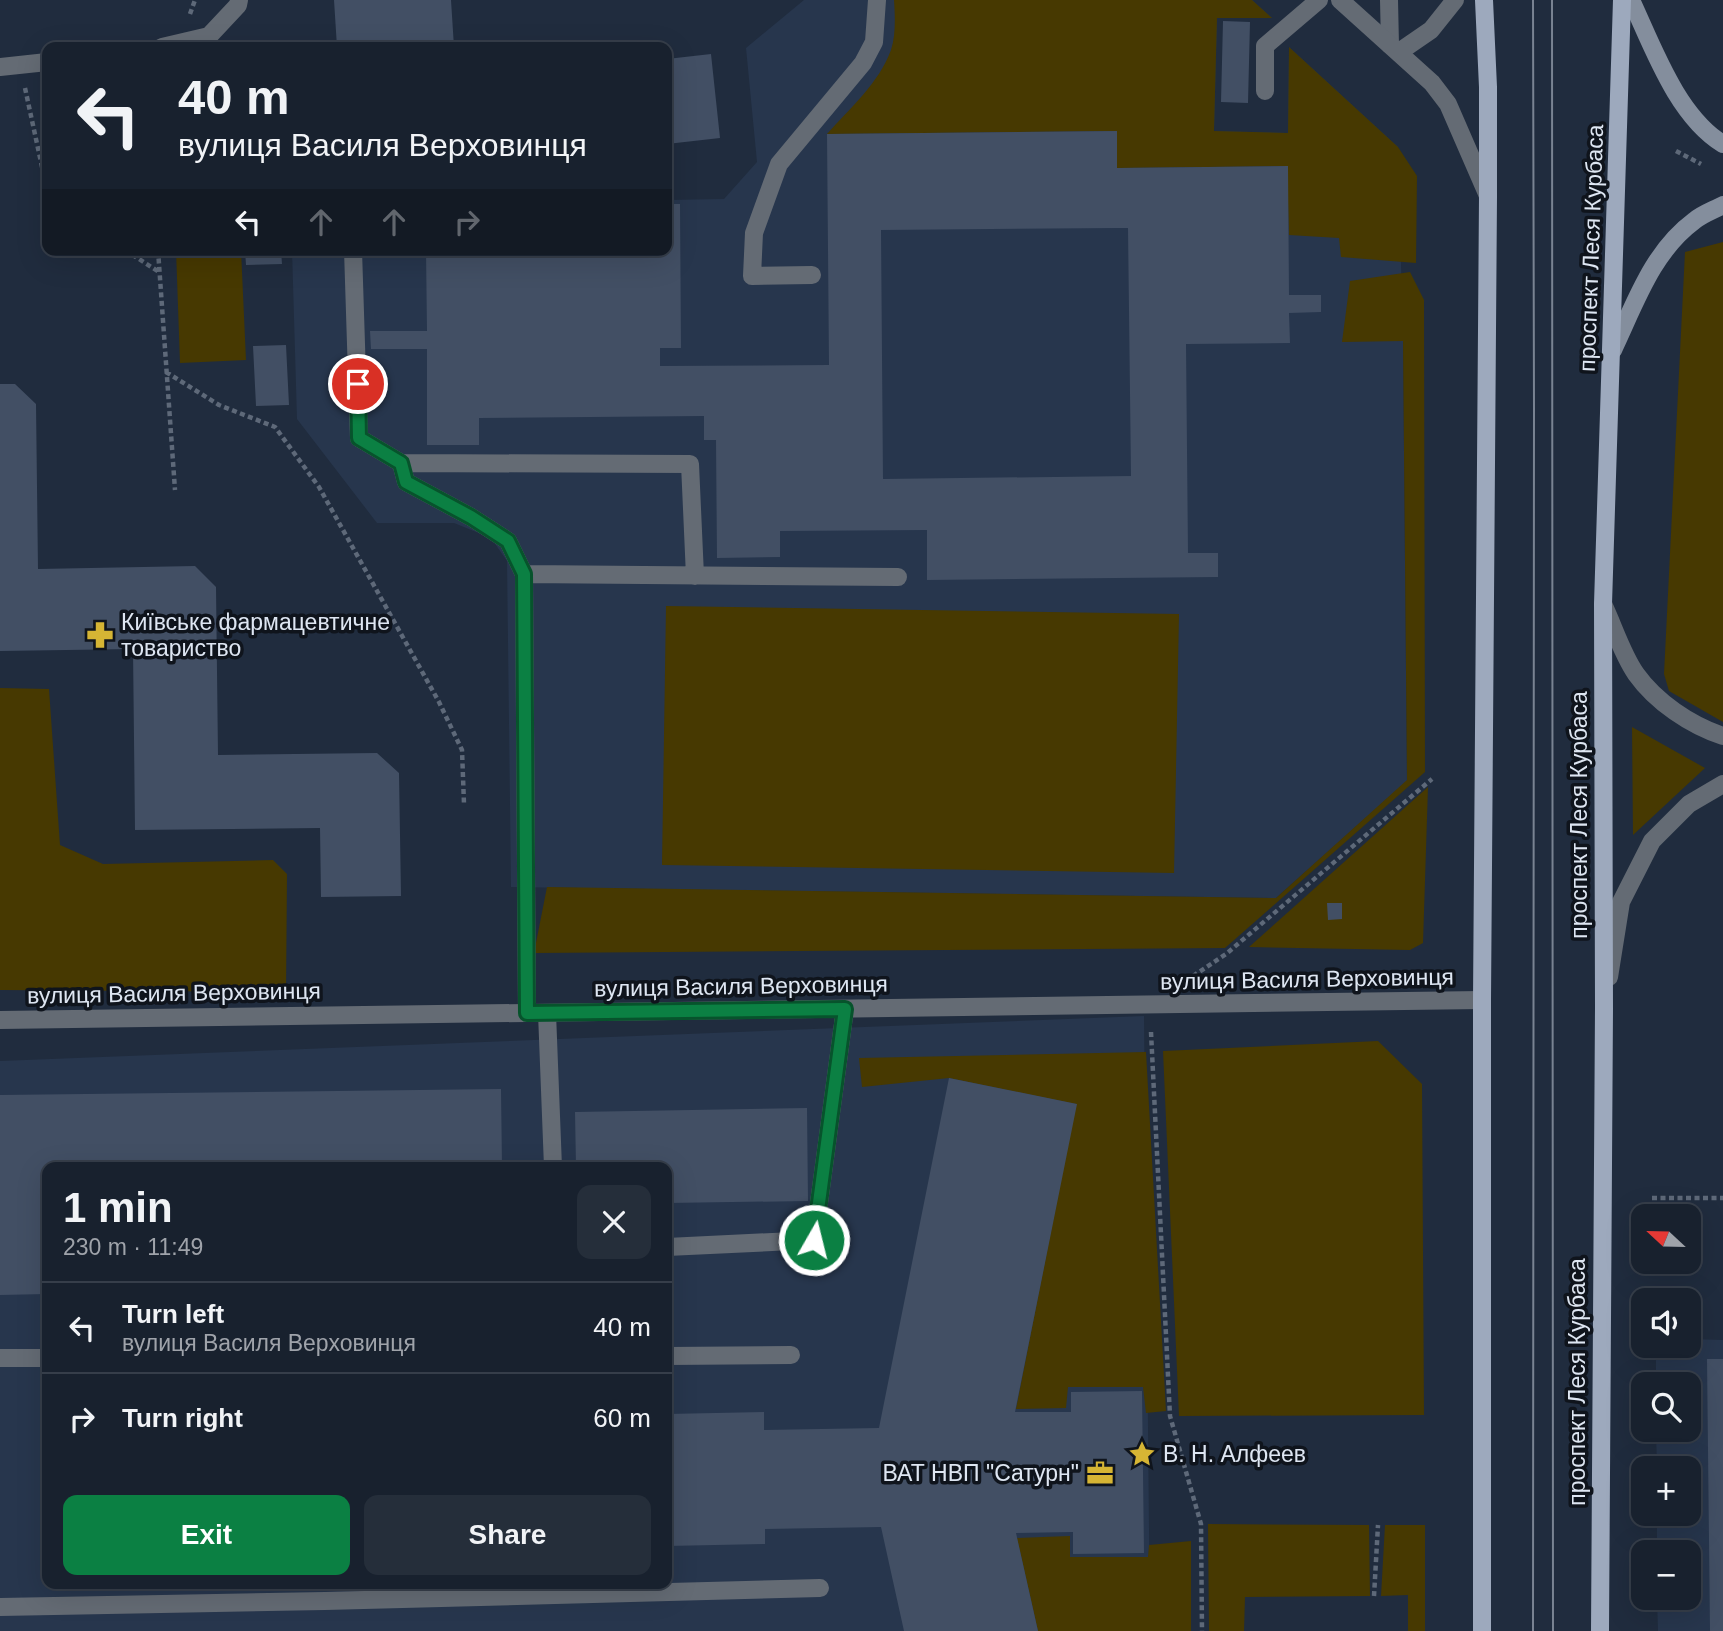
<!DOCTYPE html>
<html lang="en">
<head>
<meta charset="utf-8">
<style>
	:root { --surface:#18212e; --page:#252e3a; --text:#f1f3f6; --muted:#9fa3aa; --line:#363e4a; --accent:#0b8043 }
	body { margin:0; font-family:Arial,sans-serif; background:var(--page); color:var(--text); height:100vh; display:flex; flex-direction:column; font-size:26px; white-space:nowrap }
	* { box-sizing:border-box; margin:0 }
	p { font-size:23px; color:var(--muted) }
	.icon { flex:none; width:38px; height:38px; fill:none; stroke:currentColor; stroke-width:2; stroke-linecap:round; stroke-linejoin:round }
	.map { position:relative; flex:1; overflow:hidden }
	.panel { position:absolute; left:42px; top:1162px; width:630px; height:427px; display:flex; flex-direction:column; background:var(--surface); border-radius:14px; box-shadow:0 7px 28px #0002,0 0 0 2px var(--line) }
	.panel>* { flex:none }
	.hud { position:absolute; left:42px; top:42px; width:630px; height:214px; border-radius:14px; box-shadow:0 7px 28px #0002,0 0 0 2px var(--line); background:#18212e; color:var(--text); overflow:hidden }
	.needle { width:46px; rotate:292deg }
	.tools { position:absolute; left:1631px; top:1204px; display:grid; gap:14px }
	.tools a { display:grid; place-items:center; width:70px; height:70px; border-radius:14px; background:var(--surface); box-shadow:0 7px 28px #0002,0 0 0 2px var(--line); font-size:35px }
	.pin { position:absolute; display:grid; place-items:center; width:60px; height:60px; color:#fff; margin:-30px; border:4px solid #fff; border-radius:50%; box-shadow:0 2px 7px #0007 }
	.me { position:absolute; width:77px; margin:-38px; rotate:8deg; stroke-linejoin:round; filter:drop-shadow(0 0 5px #0008) }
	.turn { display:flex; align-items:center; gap:24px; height:147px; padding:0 21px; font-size:32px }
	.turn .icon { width:91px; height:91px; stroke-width:2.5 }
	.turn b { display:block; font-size:49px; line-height:60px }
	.lanes { display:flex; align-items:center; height:66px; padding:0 21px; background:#0003; justify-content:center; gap:35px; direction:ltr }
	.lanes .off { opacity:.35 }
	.round { display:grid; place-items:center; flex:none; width:74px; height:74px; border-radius:14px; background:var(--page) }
	.head { display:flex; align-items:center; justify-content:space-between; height:119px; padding:0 21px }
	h1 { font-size:42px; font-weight:600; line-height:52px }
	.action { display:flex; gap:14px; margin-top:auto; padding:14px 21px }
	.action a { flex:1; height:80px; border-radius:14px; background:var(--accent); color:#fff; font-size:28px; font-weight:600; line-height:80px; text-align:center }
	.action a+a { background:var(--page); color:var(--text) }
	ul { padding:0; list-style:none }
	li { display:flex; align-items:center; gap:21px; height:91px; padding:0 21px; border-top:2px solid var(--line) }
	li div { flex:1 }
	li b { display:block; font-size:26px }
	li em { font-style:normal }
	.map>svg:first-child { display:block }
</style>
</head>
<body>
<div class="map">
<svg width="1723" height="1631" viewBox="0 0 1723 1631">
	<rect width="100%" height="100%" fill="#202c3e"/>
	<path fill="#27364d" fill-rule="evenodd" d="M804,0H1252L1272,18H1217L1214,131L1288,133L1289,47L1398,147L1403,341L1407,781L1276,898L511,887L507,561L491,538L454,523H377L297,419L292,250H667V200L724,199L757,162L746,48Z
		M1144,1016L1150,1631H0V1061ZM47,1167H667V1584H47Z
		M1689,1339L1723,1340V1631H1658L1657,1598H1689V1552H1657V1514H1689V1468H1657L1656,1430H1689V1384H1656V1346H1689Z"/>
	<path fill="#473901" d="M894,0H1252L1272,18H1217L1214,131L1288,133L1289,47L1398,147L1417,176L1416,263L1341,257L1339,238L1289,235L1287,166L1117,168L1116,131L827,134C850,108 879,83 891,50C896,35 895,15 894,0Z
		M1723,242V722L1669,691L1664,674L1685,252Z
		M176,250H241L246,360L180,363Z
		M1410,272L1424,300L1425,772L1225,948L534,953L547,887L1276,898L1407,780L1403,341L1342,342L1350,281Z
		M666,606L1179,614L1174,873L662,865Z
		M0,688L49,689L60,845L103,864L273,860L287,874L286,992L0,990Z
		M1632,727L1705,768L1633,835Z
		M1428,787L1423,943L1410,950L1249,947Z
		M1378,1041L1422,1084L1424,1415L1179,1416L1163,1051Z
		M1146,1052L1166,1411L1146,1413L1143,1387H1068L1066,1408L1016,1409L1076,1104L949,1078L862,1087L859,1058Z
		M1208,1524L1369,1525L1370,1596L1245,1597L1244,1631H1209Z
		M1385,1525H1425V1631H1408V1595L1381,1596Z
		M1070,1536V1557H1148L1149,1545L1191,1541V1631H1038L1017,1538Z"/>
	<path fill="#424f64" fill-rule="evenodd" d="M334,0H451L454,47H337Z
		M1223,21L1250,22L1248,103L1221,102Z
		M711,54L720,138L667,144V59Z
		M1117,131V168L1288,166L1289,295H1321V312L1289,313L1290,343L1186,344L1188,553H1218V577L927,580V530L780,531V557L717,558L716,440H704V416L479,418V445H427V349H371L370,331H427L426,250H667V204H680L681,348H660V366L829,365L827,134ZM1118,228H1128L1131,476L883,479L881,230Z
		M245,250H281L282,264L246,265Z
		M286,345L289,405L256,406L253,346Z
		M0,384H15L36,404L38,569L195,566L216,587L218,755L377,753L399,773L401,896L321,897L320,828L135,830L133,649L0,651Z
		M1327,903H1342V919L1328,920Z
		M949,1078L1077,1104L1015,1412H1071V1392L1142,1391L1144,1553L1073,1554V1532L1016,1533L1038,1631H904L881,1527L765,1529V1544L667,1546V1414L764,1412V1430L879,1428Z
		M501,1089L502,1167H47V1294L0,1295V1095Z
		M807,1108L808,1201L667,1203V1167H576L575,1112Z
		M1707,1359H1723V1631H1710Z"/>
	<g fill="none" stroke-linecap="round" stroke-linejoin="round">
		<path stroke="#5e6979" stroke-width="4.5" stroke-dasharray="5 3.5" stroke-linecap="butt" d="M190,14L195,0
			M25,88L47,190
			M1676,151L1701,164
			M125,250L159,272
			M158,250L175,490
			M166,372L219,405L275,427L319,487L439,702L462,750L464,804
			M1193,976L1226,954L1432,779
			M1151,1032L1170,1416L1201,1524L1202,1631
			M1652,1198H1723
			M1374,1596L1378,1525"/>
		<path stroke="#646b74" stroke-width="18" d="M1389,0L1390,45
			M162,47L209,36L238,5L239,0
			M0,67L47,62
			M1265,91V46L1319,0
			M353,250L359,438L401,463
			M812,275L752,276L754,233L779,164L863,63L874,42L877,0
			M524,574L898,577
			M527,1013L524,574L508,541L471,517L406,482L401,463L690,464L695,576
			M547,1013L553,1167
			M667,1247L814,1240L845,1009
			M667,1356L791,1355
			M0,1358H47
			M0,1607L325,1601L820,1588"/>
		<path stroke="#646b74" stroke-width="18" d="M1340,0L1432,83L1448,104L1488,196
			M1399,52L1431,30L1455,0
			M1603,604C1614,627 1622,654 1636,674C1656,702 1690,725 1723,736
			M1609,977L1621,902L1652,841L1689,804L1723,784
			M0,1020L1482,1000"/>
		<path stroke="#848e9d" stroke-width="18" d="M1631,0C1653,47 1677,116 1723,144
			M1613,350C1635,304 1652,252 1694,221C1702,214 1714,210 1723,205"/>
		<path stroke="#9da9bd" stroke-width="18" d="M1482,1631V1000L1488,196V87L1484,0
			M1600,1631L1604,1008L1603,604L1622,0"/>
		<path stroke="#798392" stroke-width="2" d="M1533,0L1534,408L1533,1631
			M1552,0L1553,1631"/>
	</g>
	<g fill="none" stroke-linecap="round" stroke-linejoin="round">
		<defs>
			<path id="route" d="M358,384L359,438L401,463L406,482L471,517L508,541L524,574L527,1013L845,1009L814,1240"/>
		</defs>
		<use href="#route" stroke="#07532c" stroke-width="18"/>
		<use href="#route" stroke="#0b8043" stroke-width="12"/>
	</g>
	<defs>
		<symbol id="pharmacy-bare" viewBox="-9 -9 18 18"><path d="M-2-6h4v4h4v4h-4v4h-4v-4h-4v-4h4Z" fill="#d6b534" stroke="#0f141c" stroke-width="2.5" paint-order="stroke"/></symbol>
		<symbol id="sight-bare" viewBox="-9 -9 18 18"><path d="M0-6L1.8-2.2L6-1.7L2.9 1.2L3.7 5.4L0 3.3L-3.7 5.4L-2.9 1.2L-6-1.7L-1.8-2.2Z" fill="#d6b534" stroke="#0f141c" stroke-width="2.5" paint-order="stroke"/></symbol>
		<symbol id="office-bare" viewBox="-9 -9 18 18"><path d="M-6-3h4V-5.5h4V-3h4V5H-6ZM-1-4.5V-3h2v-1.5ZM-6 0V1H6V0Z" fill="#d6b534" stroke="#0f141c" stroke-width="2.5" paint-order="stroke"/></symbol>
	</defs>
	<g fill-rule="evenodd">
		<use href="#pharmacy-bare" x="81" y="616" width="38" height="38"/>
		<use href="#sight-bare" x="1123" y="1435" width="38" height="38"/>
		<use href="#office-bare" x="1081" y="1454" width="38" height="38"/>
	</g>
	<g text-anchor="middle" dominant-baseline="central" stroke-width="7" stroke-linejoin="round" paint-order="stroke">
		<g font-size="23" fill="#dee6f2" stroke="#0f141c">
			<text transform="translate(1591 248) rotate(-88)">проспект Леся Курбаса</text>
			<text transform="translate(1579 815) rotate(-90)">проспект Леся Курбаса</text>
			<text transform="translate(1307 979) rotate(-1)">вулиця Василя Верховинця</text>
			<text transform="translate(741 986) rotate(-1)">вулиця Василя Верховинця</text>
			<text transform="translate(174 993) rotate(-1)">вулиця Василя Верховинця</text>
			<text transform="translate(1577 1382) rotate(-90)">проспект Леся Курбаса</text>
		</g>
		<g font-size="23" fill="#dee6f2" stroke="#0f141c" text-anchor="start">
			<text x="121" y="622">Київське фармацевтичне<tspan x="121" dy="26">товариство</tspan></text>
			<text x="1163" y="1454">В. Н. Алфеев</text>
			<text x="1079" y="1473" text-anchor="end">ВАТ НВП "Сатурн"</text>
		</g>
	</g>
</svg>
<div class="tools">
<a><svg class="needle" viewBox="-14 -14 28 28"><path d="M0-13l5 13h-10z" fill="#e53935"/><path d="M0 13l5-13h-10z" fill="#9fa3aa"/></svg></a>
<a><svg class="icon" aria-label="sound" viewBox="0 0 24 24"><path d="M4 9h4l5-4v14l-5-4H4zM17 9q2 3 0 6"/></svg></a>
<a><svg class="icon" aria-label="search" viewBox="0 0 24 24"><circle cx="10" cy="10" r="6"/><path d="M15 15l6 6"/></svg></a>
<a>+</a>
<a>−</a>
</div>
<div class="pin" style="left:358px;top:384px;background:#d93025"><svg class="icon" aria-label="arrive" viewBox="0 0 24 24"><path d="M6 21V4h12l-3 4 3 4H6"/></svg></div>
<svg class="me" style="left:814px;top:1240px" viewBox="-20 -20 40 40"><circle r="17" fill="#0b8043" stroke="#fff" stroke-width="3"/><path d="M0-11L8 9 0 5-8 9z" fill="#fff"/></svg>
<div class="hud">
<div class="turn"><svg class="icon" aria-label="left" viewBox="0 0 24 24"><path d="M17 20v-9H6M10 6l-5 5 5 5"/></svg><div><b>40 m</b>вулиця Василя Верховинця</div></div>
<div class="lanes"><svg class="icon" aria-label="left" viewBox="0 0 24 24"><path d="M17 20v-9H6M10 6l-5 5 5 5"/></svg><svg class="icon off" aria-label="ahead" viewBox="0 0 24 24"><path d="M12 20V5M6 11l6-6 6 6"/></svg><svg class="icon off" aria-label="ahead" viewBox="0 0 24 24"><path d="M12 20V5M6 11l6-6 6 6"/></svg><svg class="icon off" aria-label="right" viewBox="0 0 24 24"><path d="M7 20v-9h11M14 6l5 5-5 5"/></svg></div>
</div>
<section class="panel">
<div class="head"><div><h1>1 min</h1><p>230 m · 11:49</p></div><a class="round"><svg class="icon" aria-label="close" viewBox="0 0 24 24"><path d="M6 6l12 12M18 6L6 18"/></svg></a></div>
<ul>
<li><svg class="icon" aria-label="left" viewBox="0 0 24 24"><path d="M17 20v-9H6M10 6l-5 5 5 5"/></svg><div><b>Turn left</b><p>вулиця Василя Верховинця</p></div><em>40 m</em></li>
<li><svg class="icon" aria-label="right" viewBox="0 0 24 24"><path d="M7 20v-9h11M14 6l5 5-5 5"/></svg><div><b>Turn right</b></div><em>60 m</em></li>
</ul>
<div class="action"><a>Exit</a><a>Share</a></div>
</section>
</div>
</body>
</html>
